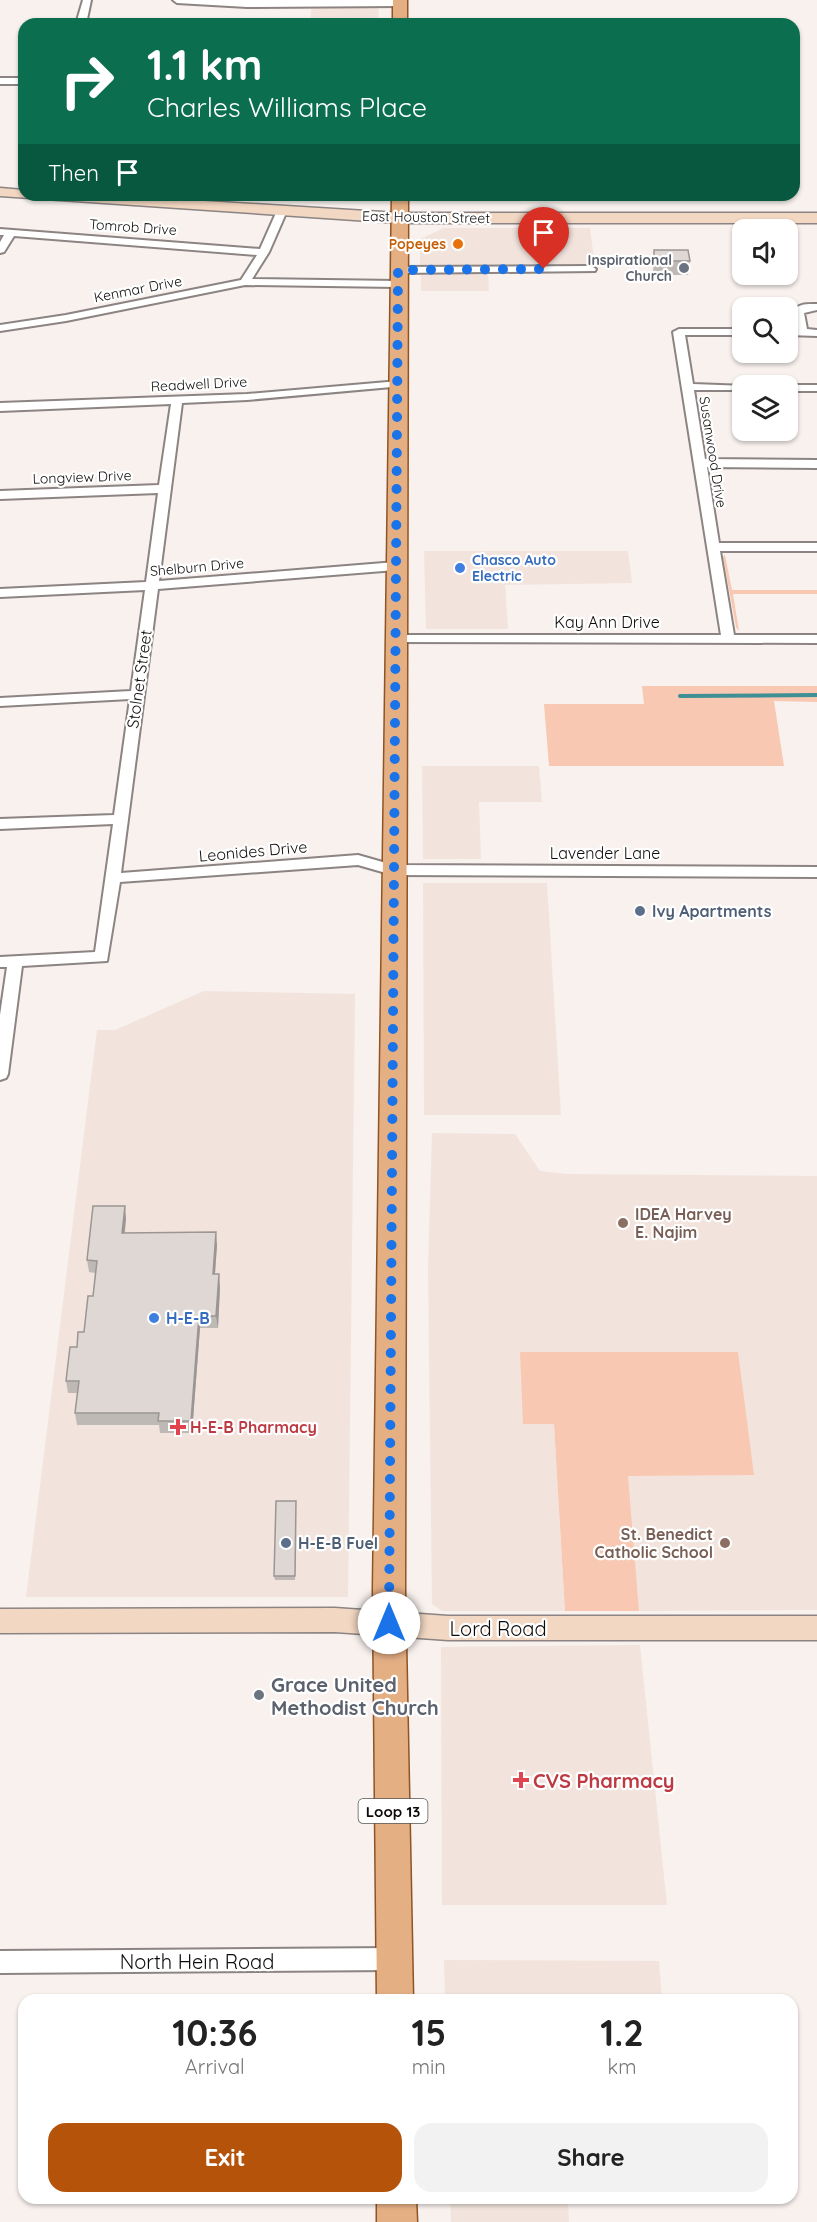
<!DOCTYPE html>
<html lang="en">
<head>
<meta charset="utf-8">
<style>
	:root { --surface:#fff; --page:#f2f2f2; --text:#222; --muted:#767676; --accent:#b45309 }
	body { margin:0; font-family:Quicksand,sans-serif; background:var(--page); color:var(--text); height:100vh; display:flex; flex-direction:column; font-size:22px; white-space:nowrap }
	* { box-sizing:border-box; margin:0 }
	p { font-size:20px; color:var(--muted) }
	.icon { flex:none; width:33px; height:33px; fill:none; stroke:currentColor; stroke-width:2; stroke-linecap:round; stroke-linejoin:round }
	.map { position:relative; flex:1; overflow:hidden }
	.panel { position:absolute; left:18px; top:1994px; width:780px; height:210px; display:flex; flex-direction:column; background:var(--surface); border-radius:18px; box-shadow:0 2px 4px #0004 }
	.panel>* { flex:none }
	.top-card { position:absolute; left:18px; top:18px; width:782px; height:183px; border-radius:18px; box-shadow:0 2px 4px #0004; background:#0b6e4f; color:#fff; overflow:hidden }
	.buttons { position:absolute; left:732px; top:219px; display:grid; gap:12px }
	.buttons a { display:grid; place-items:center; width:66px; height:66px; border-radius:12px; background:var(--surface); box-shadow:0 2px 4px #0004; font-size:30px }
	.pin { position:absolute; display:grid; place-items:center; width:51px; height:51px; color:#fff; margin:-62px -26px; border-radius:50% 50% 50% 0; rotate:-45deg; box-shadow:0 0 6px #0007 }
	.pin .icon { rotate:45deg }
	.me { position:absolute; width:66px; margin:-33px; rotate:0deg; stroke-linejoin:round; filter:drop-shadow(0 0 4px #0008) }
	.turn { display:flex; align-items:center; gap:21px; height:126px; padding:0 30px; font-size:27px }
	.turn .icon { width:78px; height:78px; stroke-width:2.5 }
	.turn b { display:block; font-size:42px; line-height:51px }
	.then { display:flex; align-items:center; height:57px; padding:0 30px; background:#0003; gap:12px; font-size:22px }
	.eta { display:flex; justify-content:space-evenly; align-items:center; height:102px; text-align:center }
	.eta b { font-size:36px; font-weight:700; line-height:42px }
	.button { display:flex; gap:12px; margin-top:auto; padding:12px 30px }
	.button a { flex:1; height:69px; border-radius:18px; background:var(--accent); color:#fff; font-size:24px; font-weight:700; line-height:69px; text-align:center }
	.button a+a { background:var(--page); color:var(--text) }
	.map>svg:first-child { display:block }
</style>
</head>
<body>
<div class="map">
<svg width="817" height="2222" viewBox="0 0 817 2222">
	<rect width="100%" height="100%" fill="#f8f1ee"/>
	<path fill="#f2e4dd" d="M312,0H379L378,24H310Z
		M444,228H590L595,267H420V239Z
		M421,272H488L489,291H421Z
		M424,551H628L632,583L505,585L508,629H426Z
		M422,766H539L542,802H479L481,859H423Z
		M423,883H547L561,1115H424Z
		M204,991L355,994L348,1597H26L97,1030H115Z
		M432,1133L515,1134L540,1171L568,1174L817,1176V1610L639,1611L627,1475L738,1352L520,1353L554,1424L565,1611H442L432,1604L428,1269Z
		M640,1645L667,1905H442L441,1647Z
		M444,1960L659,1961L662,1999H445Z
		M450,2198H568L569,2222H451Z"/>
	<path fill="#f8c8b2" d="M725,555L732,590H817V594H733L739,631L736,627L723,557Z
		M642,686H817V702L774,701L784,766H549L544,704H644Z
		M520,1352H738L754,1475L628,1476L639,1611H565L554,1424H523Z"/>
	<g fill="none" stroke-linecap="round" stroke-linejoin="round">
		<path stroke="#3e9094" stroke-width="4" d="M680,696L817,695"/>
		<defs>
			<path id="street" d="M83,0H91L86,24H76Z
				M173,0H400L404,3L400,6L247,7L177,3Z
				M0,78H24V84H0Z
				M281,210L286,213L269,252L252,279L398,281L403,284L398,287L245,285L66,321L0,331V325L66,315L241,280L257,255L14,236L4,252L0,253V242L4,235H0V229L260,249L276,213Z
				M591,266L596,269L595,271L398,273L393,270L398,267Z
				M817,304V310L804,313L807,329L817,330V336L788,335V329H796L792,312C799,303 807,304 817,304Z
				M679,329H742V335H685L693,384L747,386H742V390H694L705,459L817,460V468L707,467L719,543H817V551H720L734,635H817V643L392,642L390,639L392,636L397,635H721L673,332Z
				M399,381L403,382V386L247,400L182,403L159,581L396,562L402,566L396,570L158,589L121,873L358,855L393,865L817,867V877L393,875L358,865L120,882L107,961L22,966L8,1074L6,1078L0,1080V1015L7,967H0V957L95,952L113,824L0,829V819L114,815L130,699L0,706V698L131,691L145,590L0,597V589L146,582L158,493L0,499V491L159,485L171,404L0,411V403L247,394Z
				M788,385H817V391H788V386H784Z
				M394,1948L402,1951L405,1959L402,1967L394,1970L0,1973V1951Z"/>
			<path id="secondary" d="M0,188L24,190V195H107L399,213H817V223H399L0,196Z
				M335,1608L448,1616H817V1640H448L335,1632L0,1633V1609Z"/>
			<path id="primary" d="M393,0H407V24H393Z
				M392,195H408L405,1590L413,2000H377L373,1590Z
				M377,2198H416L417,2222H377Z"/>
		</defs>
		<use href="#street" stroke="#8b8482" stroke-width="4"/>
		<use href="#secondary" stroke="#8b8482" stroke-width="3"/>
		<use href="#primary" stroke="#8f5424" stroke-width="3"/>
		<use href="#street" fill="#fff" fill-rule="evenodd"/>
		<use href="#secondary" fill="#f2d7c2" fill-rule="evenodd"/>
		<use href="#primary" fill="#e5af84" fill-rule="evenodd"/>
	</g>
	<path fill="#bfb9b6" d="M654,250L690,261L688,275H653Z
		M126,1218L125,1233L217,1245L215,1274L220,1287L218,1328H200L192,1433H160L159,1425H77L75,1413L77,1393H68L66,1381L77,1347L84,1332L93,1296L95,1273L89,1272L87,1260Z
		M296,1501L295,1580H275L274,1576Z"/>
	<path fill="#9b9694" d="M125,1206L126,1218L123,1245L122,1233Z
		M216,1232L217,1245L214,1287L213,1274Z
		M219,1274L220,1287L218,1328L216,1316Z
		M199,1316L200,1328L192,1433L191,1421Z"/>
	<path fill="#ded7d4" stroke="#9b9694" stroke-width="1.5" d="M654,250H688L690,261H654Z
		M93,1206H125L122,1233L216,1232L213,1274H219L216,1316H199L191,1421H158L159,1413H75L79,1381H66L70,1347H77L78,1332H84L88,1296H93L97,1261L87,1260Z
		M276,1501H296L295,1576H274Z"/>
	<g fill="none" stroke-linecap="round" stroke-linejoin="round">
		<path stroke="#1a73e8" stroke-width="10" stroke-dasharray="0 18" d="M389,1623L398,270L544,269"/>
	</g>
	<circle fill="#e8710a" stroke="#fff" stroke-width="2" cx="458" cy="244" r="6"/>
	<g fill="#6b7280" stroke="#fff" stroke-width="2">
		<circle cx="684" cy="268" r="6"/>
		<circle cx="259" cy="1695" r="6"/>
	</g>
	<g fill="#3f7fe0" stroke="#fff" stroke-width="2">
		<circle cx="460" cy="568" r="6"/>
		<circle cx="154" cy="1318" r="6"/>
	</g>
	<g fill="#5c6f8a" stroke="#fff" stroke-width="2">
		<circle cx="640" cy="911" r="6"/>
		<circle cx="286" cy="1543" r="6"/>
	</g>
	<g fill="#8d6e63" stroke="#fff" stroke-width="2">
		<circle cx="623" cy="1223" r="6"/>
		<circle cx="725" cy="1543" r="6"/>
	</g>
	<g fill="#e0444e" stroke="#fff" stroke-width="2">
		<path d="M175 1418h6v6h6v6h-6v6h-6v-6h-6v-6h6z"/>
		<path d="M518 1771h6v6h6v6h-6v6h-6v-6h-6v-6h6z"/>
	</g>
	<g text-anchor="middle" dominant-baseline="central" stroke-width="4.5" stroke-linejoin="round" paint-order="stroke">
		<g font-size="14" fill="#0e0c0b" stroke="#fff">
			<text transform="translate(426 217) rotate(1)">East Houston Street</text>
			<text transform="translate(133 227) rotate(4)">Tomrob Drive</text>
			<text transform="translate(138 289) rotate(-11)">Kenmar Drive</text>
			<text transform="translate(199 384) rotate(-3)">Readwell Drive</text>
			<text transform="translate(713 452) rotate(81)">Susanwood Drive</text>
			<text transform="translate(82 477) rotate(-2)">Longview Drive</text>
			<text transform="translate(197 567) rotate(-5)">Shelburn Drive</text>
		</g>
		<g font-size="14" font-weight="bold" fill="#c56008" stroke="#fff" text-anchor="end">
			<text x="446" y="244">Popeyes</text>
		</g>
		<g font-size="14" font-weight="bold" fill="#5b616d" stroke="#fff" text-anchor="end">
			<text x="672" y="260">Inspirational<tspan x="672" dy="16">Church</tspan></text>
		</g>
		<g font-size="14" font-weight="bold" fill="#366cbe" stroke="#fff" text-anchor="start">
			<text x="472" y="560">Chasco Auto<tspan x="472" dy="16">Electric</tspan></text>
		</g>
		<rect fill="#fff" stroke="#565554" stroke-width="1.5" x="358.5" y="1799" width="69" height="24" rx="4.5"/>
		<g font-size="15" font-weight="bold" fill="#0e0c0b">
			<text x="393" y="1811">Loop 13</text>
		</g>
		<g font-size="16" fill="#0e0c0b" stroke="#fff">
			<text x="607" y="622">Kay Ann Drive</text>
			<text transform="translate(139 679) rotate(-82)">Stolnet Street</text>
			<text transform="translate(253 851) rotate(-5)">Leonides Drive</text>
			<text x="605" y="853">Lavender Lane</text>
		</g>
		<g font-size="16" font-weight="bold" fill="#4e5e75" stroke="#fff" text-anchor="start">
			<text x="652" y="911">Ivy Apartments</text>
			<text x="298" y="1543">H-E-B Fuel</text>
		</g>
		<g font-size="16" font-weight="bold" fill="#785e54" stroke="#fff" text-anchor="start">
			<text x="635" y="1214">IDEA Harvey<tspan x="635" dy="18">E. Najim</tspan></text>
			<text x="713" y="1534" text-anchor="end">St. Benedict<tspan x="713" dy="18">Catholic School</tspan></text>
		</g>
		<g font-size="16" font-weight="bold" fill="#366cbe" stroke="#fff" text-anchor="start">
			<text x="166" y="1318">H-E-B</text>
		</g>
		<g font-size="16" font-weight="bold" fill="#be3a42" stroke="#fff" text-anchor="start">
			<text x="190" y="1427">H-E-B Pharmacy</text>
		</g>
		<g font-size="20" fill="#0e0c0b" stroke="#fff">
			<text x="498" y="1628">Lord Road</text>
			<text x="197" y="1961">North Hein Road</text>
		</g>
		<g font-size="20" font-weight="bold" fill="#5b616d" stroke="#fff" text-anchor="start">
			<text x="271" y="1684">Grace United<tspan x="271" dy="23">Methodist Church</tspan></text>
		</g>
		<g font-size="20" font-weight="bold" fill="#be3a42" stroke="#fff" text-anchor="start">
			<text x="533" y="1780">CVS Pharmacy</text>
		</g>
	</g>
</svg>
<div class="buttons">
<a><svg class="icon" aria-label="sound" viewBox="0 0 24 24"><path d="M4 9h4l5-4v14l-5-4H4zM17 9q2 3 0 6"/></svg></a>
<a><svg class="icon" aria-label="search" viewBox="0 0 24 24"><circle cx="10" cy="10" r="6"/><path d="M15 15l6 6"/></svg></a>
<a><svg class="icon" aria-label="layers" viewBox="0 0 24 24"><path d="M12 4l9 5-9 5-9-5zM3 14l9 5 9-5"/></svg></a>
</div>
<div class="pin" style="left:544px;top:269px;background:#d93025"><svg class="icon" aria-label="arrive" viewBox="0 0 24 24"><path d="M6 21V4h12l-3 4 3 4H6"/></svg></div>
<svg class="me" style="left:389px;top:1623px" viewBox="-20 -20 40 40"><circle r="19" fill="#fff"/><path d="M0-13L10 11 0 6-10 11z" fill="#1a73e8"/></svg>
<div class="top-card">
<div class="turn"><svg class="icon" aria-label="right" viewBox="0 0 24 24"><path d="M7 20v-9h11M14 6l5 5-5 5"/></svg><div><b>1.1 km</b>Charles Williams Place</div></div>
<div class="then">Then<svg class="icon" aria-label="arrive" viewBox="0 0 24 24"><path d="M6 21V4h12l-3 4 3 4H6"/></svg></div>
</div>
<section class="panel">
<div class="eta">
<div><b>10:36</b><p>Arrival</p></div>
<div><b>15</b><p>min</p></div>
<div><b>1.2</b><p>km</p></div>
</div>
<div class="button"><a>Exit</a><a>Share</a></div>
</section>
</div>
</body>
</html>
